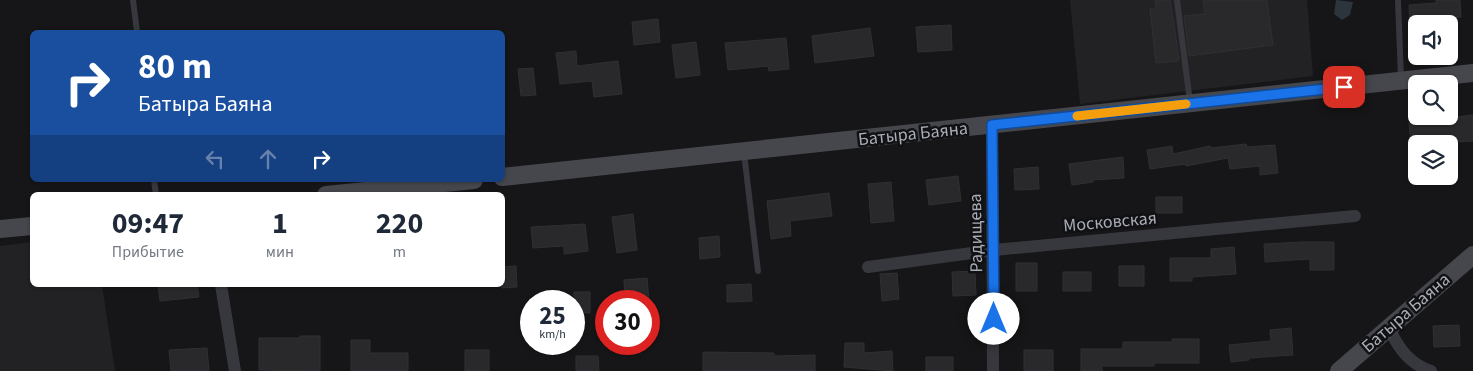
<!DOCTYPE html>
<html lang="ru">
<head>
<meta charset="utf-8">
<style>
	:root { --surface:#fff; --page:#f6f6f7; --text:#1f2937; --muted:#747a83 }
	body { margin:0; font-family:"Source Sans 3",sans-serif; background:var(--page); color:var(--text); height:100vh; display:flex; flex-direction:column; font-size:19px; white-space:nowrap }
	* { box-sizing:border-box; margin:0 }
	p { font-size:16px; color:var(--muted) }
	.icon { flex:none; width:28px; height:28px; fill:none; stroke:currentColor; stroke-width:2; stroke-linecap:round; stroke-linejoin:round }
	.map { position:relative; flex:1; overflow:hidden }
	.drawer { position:absolute; left:30px; top:192px; width:475px; height:95px; display:flex; flex-direction:column; background:var(--surface); border-radius:8px; box-shadow:0 1px 4px #0004 }
	.drawer>* { flex:none }
	.top-card { position:absolute; left:30px; top:30px; width:475px; height:152px; border-radius:8px; box-shadow:0 1px 4px #0004; background:#1a4fa0; color:#fff; overflow:hidden }
	.fabs { position:absolute; left:1408px; top:15px; display:grid; gap:10px }
	.fabs a { display:grid; place-items:center; width:50px; height:50px; border-radius:8px; background:var(--surface); box-shadow:0 1px 4px #0004; font-size:25px }
	.speed { position:absolute; left:520px; top:290px; display:flex; gap:10px; font-size:25px; font-weight:700; text-align:center }
	.speed>* { display:grid; place-content:center; width:65px; height:65px; border-radius:50%; background:var(--surface); box-shadow:0 1px 4px #0004; line-height:1 }
	.speed small { font-size:12px; font-weight:400 }
	.speed .limit { border:8px solid #d22; background:#fff; color:#111 }
	.pin { position:absolute; display:grid; place-items:center; width:42px; height:42px; color:#fff; margin:-21px; border-radius:10px; box-shadow:0 2px 8px #0006 }
	.me { position:absolute; width:55px; margin:-28px; rotate:0deg; stroke-linejoin:round; filter:drop-shadow(0 0 4px #0008) }
	.turn { display:flex; align-items:center; gap:18px; height:105px; padding:0 25px; font-size:22px }
	.turn .icon { width:65px; height:65px; stroke-width:2.5 }
	.turn b { display:block; font-size:35px; line-height:42px }
	.lanes { display:flex; align-items:center; height:48px; padding:0 25px; background:#0003; justify-content:center; gap:25px; direction:ltr }
	.lanes .off { opacity:.35 }
	.eta { display:flex; justify-content:space-evenly; align-items:center; height:85px; text-align:center }
	.eta b { font-size:30px; font-weight:700; line-height:35px }
	.map>svg:first-child { display:block }
</style>
</head>
<body>
<div class="map">
<svg width="1473" height="371" viewBox="0 0 1473 371">
	<rect width="100%" height="100%" fill="#161618"/>
	<path fill="#222225" d="M1070,0H1307L1313,76L1080,104Z
		M32,242V285H102L115,371H0V246Z"/>
	<path fill="#2c353c" d="M1336,0L1353,2L1350,15L1342,20L1334,14Z"/>
	<path fill="#29292c" stroke="#303034" d="M1155,0H1170L1179,58L1178,61L1156,63L1150,9H1156Z
		M1203,0H1267L1273,45L1189,56L1184,16L1205,14Z
		M1436,0H1460L1461,17L1410,22L1409,5L1436,3Z
		M658,19L660,42L634,45L632,22Z
		M951,25L952,50L918,52L916,27Z
		M870,28L874,56L815,63L812,36Z
		M786,38L789,69L769,71L768,66L728,70L725,43Z
		M696,42L700,75L676,78L672,45Z
		M576,51L577,66L618,61L622,94L594,97L592,81L560,84L556,53Z
		M533,68L536,95L521,96L518,69Z
		M1473,115V141L1411,144L1409,123Z
		M1246,144L1247,147L1275,145L1278,173L1260,175V166L1230,169L1228,158L1186,166V164L1150,169L1147,150L1172,146L1173,154L1210,146L1211,148Z
		M1123,157L1124,178L1093,180V182L1072,185L1069,164Z
		M1038,167L1039,189L1015,190L1014,169Z
		M958,176L961,201L929,205L926,180Z
		M891,182L894,221L871,223L868,184Z
		M829,193L832,216L790,221L791,236L771,239L767,201Z
		M1156,197H1182V213H1156Z
		M633,214L637,250L617,253L612,217Z
		M585,224L588,251L564,254V246L533,248L531,227Z
		M719,236L720,257L700,259L699,238Z
		M1303,242H1334V270H1310V259L1265,262L1264,244Z
		M1234,247L1236,274L1192,277V281H1170V258H1211V249Z
		M1016,263H1037V291H1016Z
		M516,266L517,287L502,288V267Z
		M1119,266H1144V286H1119Z
		M975,271L976,295L953,296L952,272Z
		M1063,272H1091V291H1063Z
		M897,273L899,299L882,301L880,274Z
		M647,278L649,301H625L624,280Z
		M751,284L752,301L727,302V285Z
		M158,285H197L199,297L160,301Z
		M574,292H590V313H574Z
		M1459,325L1460,346L1434,347L1433,326Z
		M1291,328L1293,355L1249,358V360L1231,362L1229,345L1271,341L1270,330Z
		M300,336H320V371L259,370V338H300Z
		M1172,339H1199V363H1154V366H1102V371H1081V349H1123V342H1172Z
		M351,340H370V353H408V371H351Z
		M845,343H864V353L892,351L893,371L844,367Z
		M207,348L209,371H171L169,350Z
		M465,350H489V371H465Z
		M1024,350H1053V371H1024Z
		M703,352L774,353V356L815,355V371H703Z
		M576,356H598L599,371H576Z
		M926,357H953V371H926Z"/>
	<g fill="none" stroke-linecap="round" stroke-linejoin="round">
		<path stroke="#37383d" stroke-width="6" d="M133,0L137,32
			M1177,0L1190,102
			M1398,0L1401,79
			M744,153L758,271
			M154,180L156,195"/>
		<path stroke="#37383d" stroke-width="12" d="M992,125L993,371
			M868,267L994,250L1355,216
			M221,285L235,371
			M1389,327C1397,347 1409,364 1431,371"/>
		<path stroke="#45474d" stroke-width="18" d="M502,177L1473,73
			M326,195L474,180
			M0,229L32,226
			M1339,371L1473,255"/>
	</g>
	<g fill="none" stroke-linecap="round" stroke-linejoin="round">
		<defs>
			<path id="route" d="M994,319L992,125L1344,87"/>
		</defs>
		<use href="#route" stroke="#114b97" stroke-width="12"/>
		<use href="#route" stroke="#1a73e8" stroke-width="9"/>
		<path stroke="#f59e0b" stroke-width="9" d="M1077,116L1186,104"/>
	</g>
	<g text-anchor="middle" dominant-baseline="central" stroke-width="5" stroke-linejoin="round" paint-order="stroke">
		<g font-size="18" fill="#a8adb8" stroke="#111113">
			<text transform="translate(913 134) rotate(-6)">Батыра Баяна</text>
			<text transform="translate(1110 222) rotate(-5)">Московская</text>
			<text transform="translate(976 233) rotate(-91)">Радищева</text>
			<text transform="translate(1406 313) rotate(-41)">Батыра Баяна</text>
		</g>
	</g>
</svg>
<div class="fabs">
<a><svg class="icon" aria-label="sound" viewBox="0 0 24 24"><path d="M4 9h4l5-4v14l-5-4H4zM17 9q2 3 0 6"/></svg></a>
<a><svg class="icon" aria-label="search" viewBox="0 0 24 24"><circle cx="10" cy="10" r="6"/><path d="M15 15l6 6"/></svg></a>
<a><svg class="icon" aria-label="layers" viewBox="0 0 24 24"><path d="M12 4l9 5-9 5-9-5zM3 14l9 5 9-5"/></svg></a>
</div>
<div class="speed"><div>25<small>km/h</small></div><div class="limit">30</div></div>
<div class="pin" style="left:1344px;top:87px;background:#d93025"><svg class="icon" aria-label="arrive" viewBox="0 0 24 24"><path d="M6 21V4h12l-3 4 3 4H6"/></svg></div>
<svg class="me" style="left:994px;top:319px" viewBox="-20 -20 40 40"><circle r="19" fill="#fff"/><path d="M0-13L10 11 0 6-10 11z" fill="#1a73e8"/></svg>
<div class="top-card">
<div class="turn"><svg class="icon" aria-label="right" viewBox="0 0 24 24"><path d="M7 20v-9h11M14 6l5 5-5 5"/></svg><div><b>80 m</b>Батыра Баяна</div></div>
<div class="lanes"><svg class="icon off" aria-label="left" viewBox="0 0 24 24"><path d="M17 20v-9H6M10 6l-5 5 5 5"/></svg><svg class="icon off" aria-label="ahead" viewBox="0 0 24 24"><path d="M12 20V5M6 11l6-6 6 6"/></svg><svg class="icon" aria-label="right" viewBox="0 0 24 24"><path d="M7 20v-9h11M14 6l5 5-5 5"/></svg></div>
</div>
<section class="drawer">
<div class="eta">
<div><b>09:47</b><p>Прибытие</p></div>
<div><b>1</b><p>мин</p></div>
<div><b>220</b><p>m</p></div>
</div>
</section>
</div>
</body>
</html>
